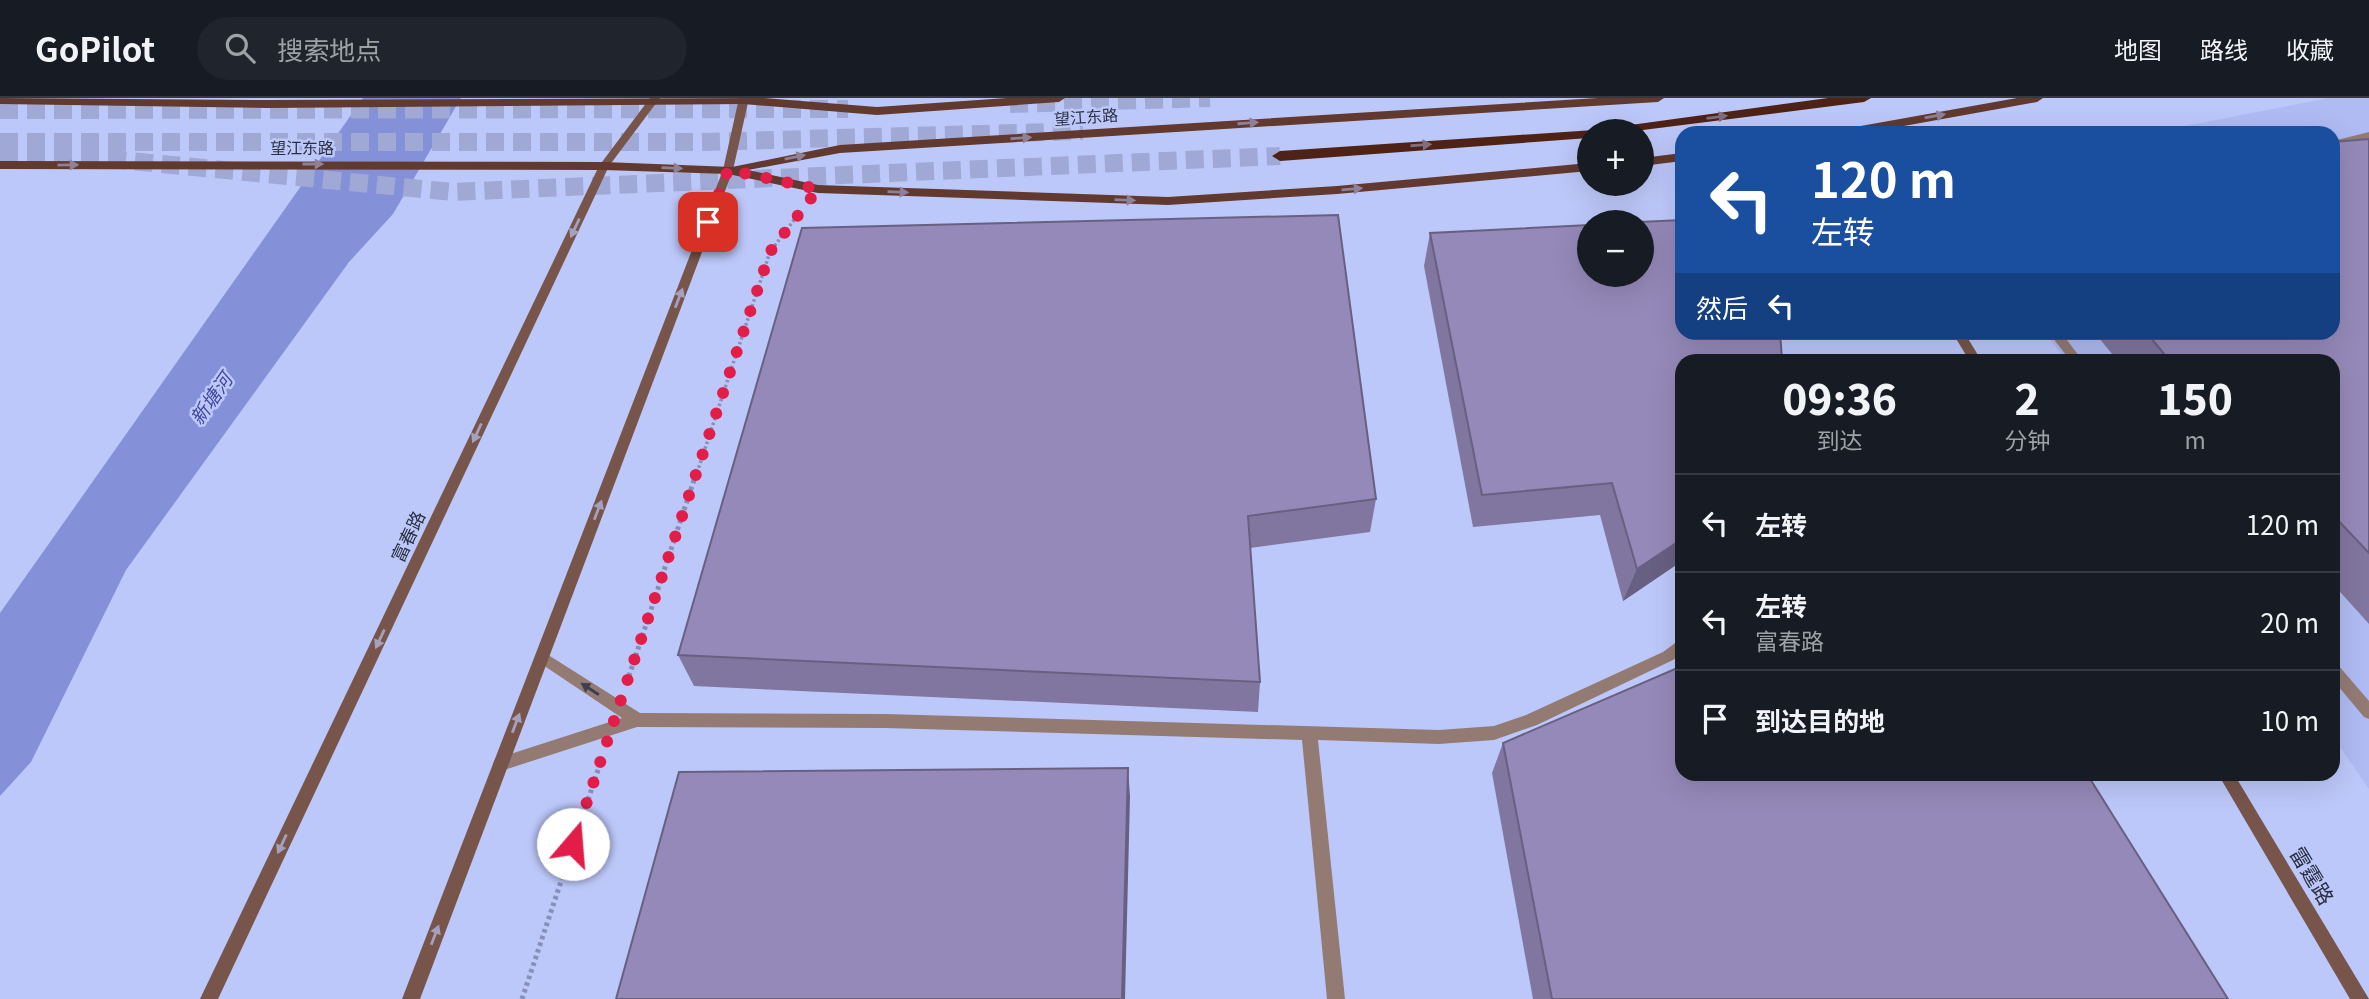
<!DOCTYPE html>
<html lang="zh">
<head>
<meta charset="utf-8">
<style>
	:root { --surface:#171b24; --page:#20242c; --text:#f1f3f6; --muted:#9ea1a6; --line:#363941 }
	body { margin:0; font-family:Georgia,"Noto Sans SC",serif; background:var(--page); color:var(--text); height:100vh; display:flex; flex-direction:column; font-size:26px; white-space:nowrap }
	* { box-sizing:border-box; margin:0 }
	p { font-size:23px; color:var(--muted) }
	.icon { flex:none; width:38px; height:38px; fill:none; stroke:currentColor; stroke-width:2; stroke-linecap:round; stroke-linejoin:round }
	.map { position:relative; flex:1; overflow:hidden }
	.panel { position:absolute; left:1675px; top:256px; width:665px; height:427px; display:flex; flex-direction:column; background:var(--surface); border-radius:21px; box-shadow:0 7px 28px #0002 }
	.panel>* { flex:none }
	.hud { position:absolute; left:1675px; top:28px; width:665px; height:214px; border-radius:21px; box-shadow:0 7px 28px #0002; background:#1a4fa0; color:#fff; overflow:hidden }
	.fabs { position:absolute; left:1577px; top:21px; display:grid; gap:14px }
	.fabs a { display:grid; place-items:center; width:77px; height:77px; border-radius:50%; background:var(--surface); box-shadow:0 7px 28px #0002; font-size:35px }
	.pin { position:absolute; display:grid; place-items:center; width:60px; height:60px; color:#fff; margin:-30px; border-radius:14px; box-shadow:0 4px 10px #0006 }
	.me { position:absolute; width:77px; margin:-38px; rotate:18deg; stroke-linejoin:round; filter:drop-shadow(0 0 5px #0008) }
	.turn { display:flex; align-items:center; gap:24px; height:147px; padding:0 21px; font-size:32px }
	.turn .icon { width:91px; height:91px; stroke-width:2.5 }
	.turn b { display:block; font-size:49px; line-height:60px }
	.then { display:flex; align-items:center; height:66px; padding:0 21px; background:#0003; gap:14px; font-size:26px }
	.eta { display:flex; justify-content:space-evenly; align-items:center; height:119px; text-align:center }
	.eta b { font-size:42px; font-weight:800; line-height:49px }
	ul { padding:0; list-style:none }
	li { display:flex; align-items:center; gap:21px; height:98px; padding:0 21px; border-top:2px solid var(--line) }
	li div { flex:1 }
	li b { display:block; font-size:26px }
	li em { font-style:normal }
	header { display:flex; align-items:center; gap:42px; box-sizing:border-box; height:98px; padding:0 35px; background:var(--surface); border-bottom:2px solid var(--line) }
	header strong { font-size:33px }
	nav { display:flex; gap:38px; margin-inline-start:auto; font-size:24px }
	.search { width:490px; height:63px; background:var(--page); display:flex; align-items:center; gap:18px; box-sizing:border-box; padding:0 24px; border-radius:38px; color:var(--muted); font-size:26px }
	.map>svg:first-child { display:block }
</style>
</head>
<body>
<header>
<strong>GoPilot</strong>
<div class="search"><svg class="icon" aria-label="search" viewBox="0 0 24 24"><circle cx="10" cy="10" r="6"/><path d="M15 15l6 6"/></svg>搜索地点</div>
<nav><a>地图</a><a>路线</a><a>收藏</a></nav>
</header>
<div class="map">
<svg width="2369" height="901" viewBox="0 0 2369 901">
	<rect width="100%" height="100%" fill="#bdc8fa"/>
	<path fill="#afbbf2" d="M2329,0H2369V691L2333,639V262H2066L2045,235L2333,234V35H2149Z"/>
	<path fill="#8491d9" d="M363,0H461L393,116L349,164L126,472L31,664L0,698V515Z"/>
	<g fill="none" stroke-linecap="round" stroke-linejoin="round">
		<path stroke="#a0a9d5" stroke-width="18" stroke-dasharray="18 9" stroke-linecap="butt" d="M1010,6L1210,0
			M0,12L848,11
			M0,44H701L1083,33
			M0,61H110L453,94L1280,58"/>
		<path stroke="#878fb6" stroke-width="3.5" stroke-dasharray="2.5 2.5" stroke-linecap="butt" d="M694,384L770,154L797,118"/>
		<path stroke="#878fb6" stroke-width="5" stroke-dasharray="3.5 3.5" stroke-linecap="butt" d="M629,578L694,382
			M522,901L599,669"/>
		<path fill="#937b74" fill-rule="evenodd" d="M2369,34V40L2333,49V43Z
			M2048,234H2061L2082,262H2070Z
			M1682,540V555L1673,562L1537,627L1494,642L1439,646L1318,642L1345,901H1327L1302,642L885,630L637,629L501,673L495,671L493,666L495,661L501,659L622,620L537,563L535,559L537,555L542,553L640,615L885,616L1439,632L1494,628L1526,617L1663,554Z
			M2333,565L2338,567L2369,603V621L2364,619L2333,582Z"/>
		<path fill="#77554b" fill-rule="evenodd" d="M650,0H660L609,68L218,901H200L599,68Z
			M739,0H749L733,72L420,901H402L723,72Z
			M1952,234H1964L1981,262H1969Z
			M2218,676H2234L2369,901H2350Z"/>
		<path fill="#61392f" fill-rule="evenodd" d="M0,0L267,2L764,0L877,9L1007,0H1065L1059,4L877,17L743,6L267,10L0,6Z
			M1598,0H1664L1658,4L840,55L748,72L818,87L1168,99L1337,88L1589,65V73L1337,96L1168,107L818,95L728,76L604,72L0,71V63L604,64L732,69L840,47Z
			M2017,0H2043L2037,4L1865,35H1838L1844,31Z
			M1682,55V63L1642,68V60Z"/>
		<path fill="#4f2216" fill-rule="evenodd" d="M1828,0H1871L1864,4L1635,33H1589V40L1280,63L1272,58L1280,53L1594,32Z"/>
	</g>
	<path fill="#80769f" d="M2369,41V526L2333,486V262H2117L2094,234H2333Z
		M802,130L1376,401L1370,434L1250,450L1260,584L1258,614L694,588L678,557Z
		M1430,135L1682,463L1623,503L1600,417L1473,429L1424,168Z
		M1503,645L2228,901H1533L1492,675Z"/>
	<path fill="#686082" d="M1682,441V463L1623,503L1637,471Z
		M1128,670L1130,699L1125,901H1122Z"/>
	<path fill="#9589b9" stroke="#686082" stroke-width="2" d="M2369,41V455L2333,417V262H2169L2146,234H2333V44Z
		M1338,117L1376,401L1248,418L1260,584L678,557L802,130Z
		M1682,122V234H1780L1782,262H1682V441L1637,471L1612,385L1482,397L1430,135L1589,127V177H1642V124H1639Z
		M1682,568V676H2087L2228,901H1552L1503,645Z
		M1128,670L1122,901H616L679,674Z"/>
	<defs><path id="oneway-solid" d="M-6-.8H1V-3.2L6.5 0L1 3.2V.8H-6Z" transform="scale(1.75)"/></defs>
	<g fill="#8f8094">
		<use href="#oneway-solid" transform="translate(1935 18) rotate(-10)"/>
		<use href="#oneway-solid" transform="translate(1248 25) rotate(-4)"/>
		<use href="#oneway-solid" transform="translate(1021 40) rotate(-4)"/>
		<use href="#oneway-solid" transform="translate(795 59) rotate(-11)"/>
		<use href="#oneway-solid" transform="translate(313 66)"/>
		<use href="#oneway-solid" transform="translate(68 67) rotate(-1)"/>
		<use href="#oneway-solid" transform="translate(672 70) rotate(2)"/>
		<use href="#oneway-solid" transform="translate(1352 91) rotate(-5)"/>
		<use href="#oneway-solid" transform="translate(898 94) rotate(2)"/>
		<use href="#oneway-solid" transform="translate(1125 102) rotate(2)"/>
	</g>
	<g fill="#806d7d">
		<use href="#oneway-solid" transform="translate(1717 19) rotate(-7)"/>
		<use href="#oneway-solid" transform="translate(1421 47) rotate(-4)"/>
	</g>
	<g fill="#a4a0bd">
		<use href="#oneway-solid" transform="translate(575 130) rotate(115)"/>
		<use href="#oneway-solid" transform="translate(679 200) rotate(-69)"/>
		<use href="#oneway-solid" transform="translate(477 335) rotate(115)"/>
		<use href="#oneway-solid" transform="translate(598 412) rotate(-69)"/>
		<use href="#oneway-solid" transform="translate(380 541) rotate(115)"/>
		<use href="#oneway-solid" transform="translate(516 625) rotate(-69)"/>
		<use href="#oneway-solid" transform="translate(282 746) rotate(115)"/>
		<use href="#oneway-solid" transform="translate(435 837) rotate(-69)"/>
	</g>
	<use fill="#403e4c" href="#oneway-solid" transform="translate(590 591) rotate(-147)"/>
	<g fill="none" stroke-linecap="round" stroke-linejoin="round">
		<path stroke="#e11d48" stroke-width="12" stroke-dasharray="0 21.6" d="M573,746L770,154L818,91L728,72L708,124"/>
	</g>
	<g text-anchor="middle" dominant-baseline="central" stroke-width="5" stroke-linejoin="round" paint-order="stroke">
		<g font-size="16" fill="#2b2f42" stroke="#bdc8fa">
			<text transform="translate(1086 18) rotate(-4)">望江东路</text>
			<text x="302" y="49">望江东路</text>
		</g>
		<g font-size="18" fill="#2b2f42" stroke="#bdc8fa">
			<text transform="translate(407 438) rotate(-65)">富春路</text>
		</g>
		<g font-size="19" font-style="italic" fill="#40479d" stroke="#bdc8fa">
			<text transform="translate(210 300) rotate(-55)">新塘河</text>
		</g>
		<g font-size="21" fill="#2b2f42" stroke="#bdc8fa">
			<text transform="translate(2313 777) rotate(59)">雷霆路</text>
		</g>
	</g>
</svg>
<div class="fabs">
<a>+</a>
<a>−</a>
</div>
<div class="pin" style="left:708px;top:124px;background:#d93025"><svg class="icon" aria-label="arrive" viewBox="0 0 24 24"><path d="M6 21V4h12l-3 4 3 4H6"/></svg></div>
<svg class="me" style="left:573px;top:746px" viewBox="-20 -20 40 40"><circle r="19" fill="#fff"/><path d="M0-13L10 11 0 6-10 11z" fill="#e11d48"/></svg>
<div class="hud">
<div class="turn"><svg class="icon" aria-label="left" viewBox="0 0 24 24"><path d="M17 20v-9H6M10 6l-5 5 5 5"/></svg><div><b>120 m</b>左转</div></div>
<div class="then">然后<svg class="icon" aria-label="left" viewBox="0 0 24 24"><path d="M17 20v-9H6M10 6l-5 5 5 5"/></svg></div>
</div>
<section class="panel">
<div class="eta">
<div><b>09:36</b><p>到达</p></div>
<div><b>2</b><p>分钟</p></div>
<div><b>150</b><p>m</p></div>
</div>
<ul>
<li><svg class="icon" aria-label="left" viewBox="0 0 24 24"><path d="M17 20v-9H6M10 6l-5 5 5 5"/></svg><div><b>左转</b></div><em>120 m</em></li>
<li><svg class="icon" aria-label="left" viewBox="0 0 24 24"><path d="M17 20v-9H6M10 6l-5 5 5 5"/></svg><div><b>左转</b><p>富春路</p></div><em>20 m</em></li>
<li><svg class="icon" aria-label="arrive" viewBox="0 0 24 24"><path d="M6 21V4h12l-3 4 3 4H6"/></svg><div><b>到达目的地</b></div><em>10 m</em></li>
</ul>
</section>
</div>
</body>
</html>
